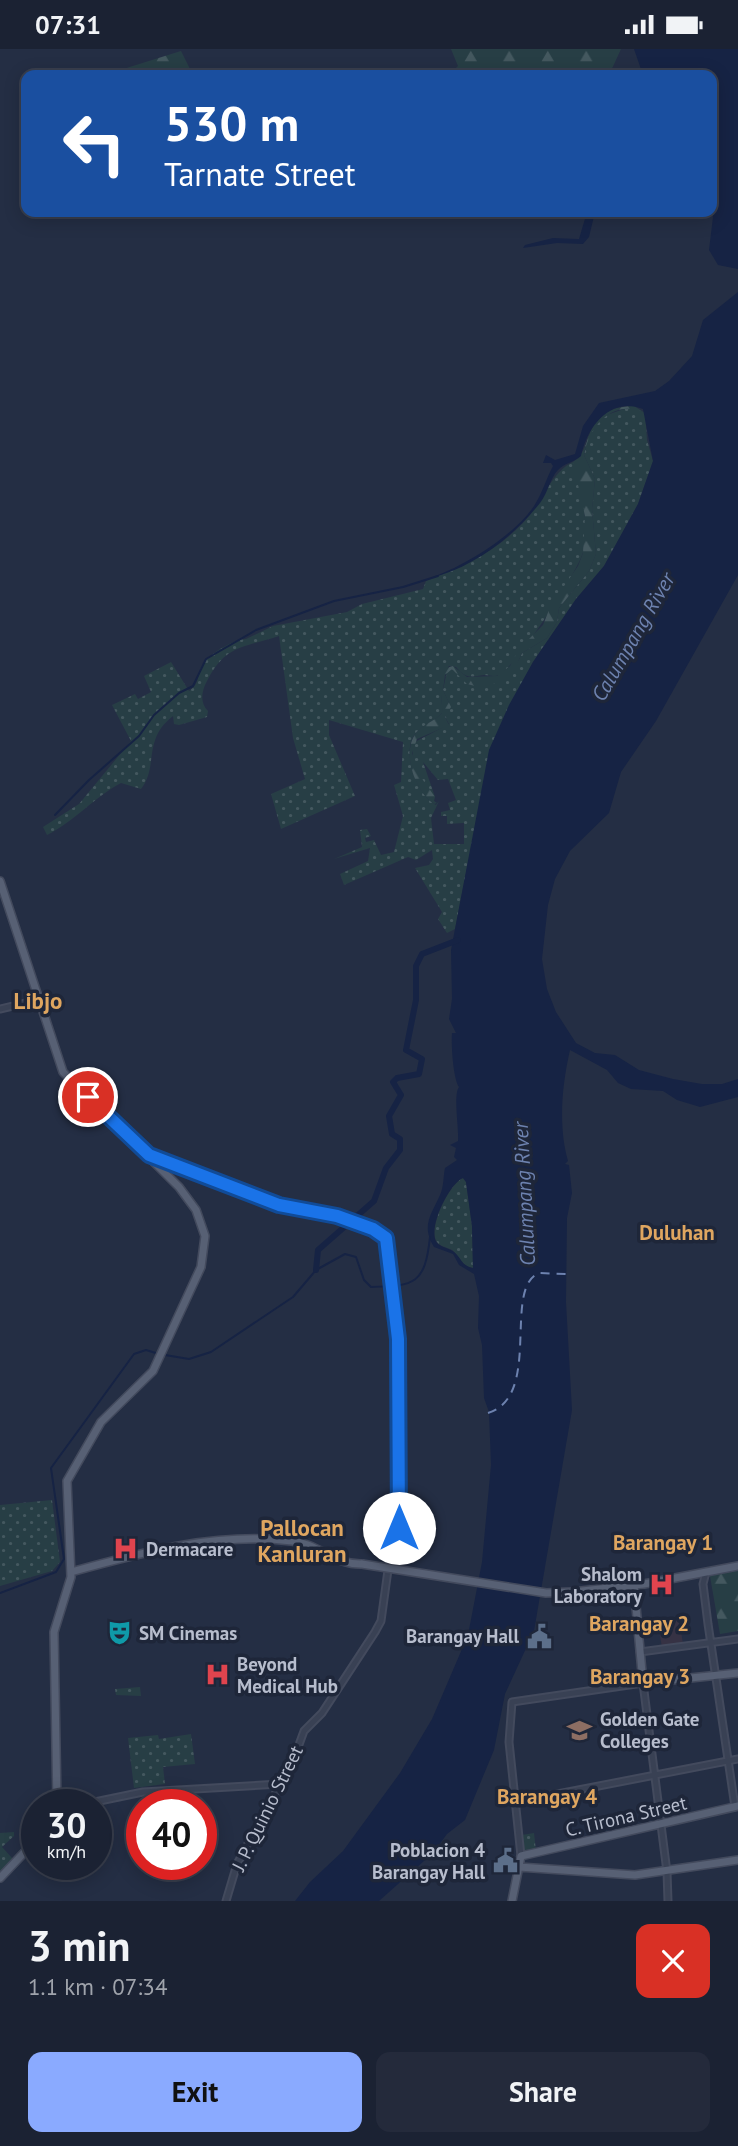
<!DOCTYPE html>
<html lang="en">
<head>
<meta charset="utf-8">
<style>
	:root { --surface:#1b2233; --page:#242a3b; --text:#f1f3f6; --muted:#a0a4ac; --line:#393f4e; --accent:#8aaaff }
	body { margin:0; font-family:"PT Sans",sans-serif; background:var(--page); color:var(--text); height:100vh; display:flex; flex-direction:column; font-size:26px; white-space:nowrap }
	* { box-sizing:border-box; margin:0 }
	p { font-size:23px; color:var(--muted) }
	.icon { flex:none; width:38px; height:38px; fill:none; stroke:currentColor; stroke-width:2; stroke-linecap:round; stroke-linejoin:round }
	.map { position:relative; height:1852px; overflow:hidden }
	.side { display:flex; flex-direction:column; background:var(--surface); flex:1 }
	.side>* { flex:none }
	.banner { position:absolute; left:21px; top:21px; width:696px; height:147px; border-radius:14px; box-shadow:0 4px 18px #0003,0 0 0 2px var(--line); background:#1a4fa0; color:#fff; overflow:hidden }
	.speed { position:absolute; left:21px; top:1740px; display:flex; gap:14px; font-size:35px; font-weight:700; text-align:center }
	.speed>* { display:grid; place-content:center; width:91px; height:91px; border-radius:50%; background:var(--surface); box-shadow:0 4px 18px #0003,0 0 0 2px var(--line); line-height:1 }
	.speed small { font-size:18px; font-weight:400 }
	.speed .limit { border:10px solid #d22; background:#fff; color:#111 }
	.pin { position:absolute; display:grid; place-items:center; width:60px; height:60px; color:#fff; margin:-30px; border:4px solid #fff; border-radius:50%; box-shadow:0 2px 7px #0007 }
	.me { position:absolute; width:77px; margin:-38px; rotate:0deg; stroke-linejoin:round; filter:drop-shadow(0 0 5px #0008) }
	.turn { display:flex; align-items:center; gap:24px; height:147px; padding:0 28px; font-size:32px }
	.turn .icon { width:91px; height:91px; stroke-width:2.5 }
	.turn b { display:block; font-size:49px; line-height:60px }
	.round { display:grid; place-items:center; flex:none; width:74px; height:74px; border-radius:14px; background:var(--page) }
	.overview { display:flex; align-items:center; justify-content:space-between; height:119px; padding:0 28px }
	h1 { font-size:42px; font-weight:700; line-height:52px }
	.action { display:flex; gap:14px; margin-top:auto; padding:14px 28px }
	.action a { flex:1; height:80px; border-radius:14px; background:var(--accent); color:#111; font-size:28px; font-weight:700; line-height:80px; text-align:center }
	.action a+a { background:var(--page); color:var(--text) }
	.status { display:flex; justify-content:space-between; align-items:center; height:49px; padding:0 35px; background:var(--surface); direction:ltr }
	.status svg { height:19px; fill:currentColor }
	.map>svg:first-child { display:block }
</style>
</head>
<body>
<div class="status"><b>07:31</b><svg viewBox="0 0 49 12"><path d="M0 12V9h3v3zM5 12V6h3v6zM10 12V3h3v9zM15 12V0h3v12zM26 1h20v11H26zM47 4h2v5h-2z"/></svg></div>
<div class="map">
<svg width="738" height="1852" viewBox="0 0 738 1852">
	<defs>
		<pattern id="grass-dots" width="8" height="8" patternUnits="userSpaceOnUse" patternTransform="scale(1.75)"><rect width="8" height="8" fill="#273e45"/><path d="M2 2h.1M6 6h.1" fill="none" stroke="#44585f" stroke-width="1.8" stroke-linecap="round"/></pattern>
		<pattern id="forest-firs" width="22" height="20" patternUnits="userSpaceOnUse" patternTransform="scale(1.75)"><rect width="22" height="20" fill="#273e45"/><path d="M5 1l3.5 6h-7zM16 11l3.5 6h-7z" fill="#44585f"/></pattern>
	</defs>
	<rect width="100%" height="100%" fill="#242e44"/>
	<path fill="#363244" d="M679,1569L683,1595L662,1598L657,1572Z"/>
	<path fill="url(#grass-dots)" d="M624,360H637L645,364L647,391L653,412L638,455L604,517L576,550L533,613L491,697L455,880L447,884L438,870L442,863L415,819L429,816L433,810L432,801L416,811L408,808L344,836L340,825L368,812L370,799L334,810L362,798L360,781L367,780L371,787L365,789L366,793L374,791L381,806L394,803L403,767L394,736L401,733L403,693L329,671V686L355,747L281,780L271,745L305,730L293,689L279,587C243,599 226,595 207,632C201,643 200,654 208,662L207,668L179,676L174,675L173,667C142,691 159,717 141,740L121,734C94,748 74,773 47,786L43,778L79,755L131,692L112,656L135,645L138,650L151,643L144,627L171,613L189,642C201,635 197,621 205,612C213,603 235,590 246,590L273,577L347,563L362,555L423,540L426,532C461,518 497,502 523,474C541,456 551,423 573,413C584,438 588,475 583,503C579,521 516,618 499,626C494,628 489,626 484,626C470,628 466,630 456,618L449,617C436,635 443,645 442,664C435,672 423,676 416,684C400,702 417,746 436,756L439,752L431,769L434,795H464V774L447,775V767H441V763L450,761L448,754L456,751L448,730L438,731L423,713L435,748C421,734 410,713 413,694L449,675L445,668L449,654L443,641L447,622L453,620L470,636C495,636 513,627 522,604L547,589L557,573L559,559L589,522L596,505L592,460L595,430L584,406L588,388L601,368Z
		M463,1129L466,1133L472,1177L473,1219C461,1217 461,1208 452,1201C447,1198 441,1198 437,1193C427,1180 450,1134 463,1129Z
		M52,1451L60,1513L52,1522L0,1537V1456Z
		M140,1638L141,1647L116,1646L115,1640Z
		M191,1685L195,1715L163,1718L165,1735L134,1739L128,1689L158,1686L159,1690Z
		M14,1783V1787L2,1798L13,1810L0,1823V1784Z
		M534,1784L536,1802L524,1804L522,1786Z"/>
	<path fill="url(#forest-firs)" d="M451,0H621L609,26H430L440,21H454L458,17Z
		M181,2L193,26H104Z
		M634,357L645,364C613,349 589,377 584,406L595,430L592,460L596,505L589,522L559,559L557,573L547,589L522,604L511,628L501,634L475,637L467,635L452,620L445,626L443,641L451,658L445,668L449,676L417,690L412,704L420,727L435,748L434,752L437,754L434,755C415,742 401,704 416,684C422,676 435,672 442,664C443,647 436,636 446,619L453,617L467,628L497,627L510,617L518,601L543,576L551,556L578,517L583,504L585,467L573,413C598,396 578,359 634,357Z
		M738,1520V1582L720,1585L710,1527Z"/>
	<path fill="#162344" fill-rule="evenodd" d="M634,0H738V220L718,216L709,201L713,168L712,26H643Z
		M587,163H595L589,188L583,195L557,194L523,199L525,196L553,189L579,190Z
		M738,243V526L656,672L621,723L609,764L570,802L555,830L548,856L542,910L547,940L556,963L576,994L595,1004L615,1006L639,1021L673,1030L702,1035H722L738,1030V1048L700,1058L677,1051L663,1042L631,1040L618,1034L607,1021L570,1001C562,1036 558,1077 568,1112L565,1115L569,1116L572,1144L567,1169L566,1253L572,1361L534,1582L505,1645L494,1701L465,1771L447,1785L433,1804L379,1852H295L310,1833L343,1802L400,1724L432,1670L468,1586L482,1513L491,1416L489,1363L484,1349L482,1296L478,1279L479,1247L474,1225L459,1216L453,1205L434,1198C421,1177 431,1166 440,1146C444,1137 443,1128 445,1119L457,1111L454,1108L456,1099L450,1096L458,1092C459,1079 453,1046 459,1038C453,1029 451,995 452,984H456L449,970L452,950L451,901L489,701L509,656L533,613L576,550L604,517L638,455L653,412L643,360C610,347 587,378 581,407C575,413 564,414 558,421C550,429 548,444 540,454C513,488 473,519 430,529C463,518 514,487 534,457C542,445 546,430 553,417L551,414H543L546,406L555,411L575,405L583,377L599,354L655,342L669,332L692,307L703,271ZM463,1129L466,1133L472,1177L473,1219C463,1217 463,1213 457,1206C452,1199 444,1200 438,1195C425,1183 449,1134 463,1129Z"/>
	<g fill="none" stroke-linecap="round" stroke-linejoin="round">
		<path stroke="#162344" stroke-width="2" d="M55,766L89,731L139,687L154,666L179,644L193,637L206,610L256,581L334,552L403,538L438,527
			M165,1306L189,1310L211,1303L293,1248L316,1221L345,1205L356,1208L364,1231L371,1238C415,1237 425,1235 430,1188
			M0,1544L56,1523L64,1510L51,1419L134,1305L146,1301L159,1305"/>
		<path stroke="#162344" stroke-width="6" d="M316,1221L318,1201L374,1152L386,1119L400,1101V1090L392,1085L389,1067L401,1046L393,1033L397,1029L419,1025L422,1010L406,1001L416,951V917L422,905L458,891"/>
		<path stroke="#6d82af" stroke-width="2" stroke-dasharray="9 7" stroke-linecap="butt" d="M488,1364C543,1347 502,1239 539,1224L567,1225"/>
		<defs>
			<path id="minor" d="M0,960L38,951
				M149,1106L279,1156L337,1167L373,1180L386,1189L398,1290L397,1389L400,1469L398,1496L391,1516
				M706,1523L703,1535L708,1575L735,1758
				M640,1603L738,1590
				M516,1753L738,1710
				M85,1755L143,1743L280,1735
				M521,1807L509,1693L512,1653L643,1634L667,1823L668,1852
				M226,1852L237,1815L293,1712L304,1682L322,1664L375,1583L381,1572L388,1521"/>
			<path id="major" d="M0,832L63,1023L179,1138L196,1161L205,1187L201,1218L153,1322L101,1373L67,1432L71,1528L54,1583L57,1755
				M71,1523C143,1503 217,1483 292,1492C318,1495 335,1516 362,1515
				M634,1536L643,1634L738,1624
				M573,1543L644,1535L738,1517
				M519,1818L635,1826L738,1811
				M0,1829L37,1790
				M512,1852L521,1807L738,1757"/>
		</defs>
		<use href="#minor" stroke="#434a5d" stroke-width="9"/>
		<use href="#major" stroke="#434a5d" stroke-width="10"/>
		<use href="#minor" stroke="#394154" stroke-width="5"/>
		<use href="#major" stroke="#576074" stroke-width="7"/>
		<defs>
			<path id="major-bridge" d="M362,1515L546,1544L573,1543"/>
		</defs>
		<use href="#major-bridge" stroke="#434a5d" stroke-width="10" stroke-linecap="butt"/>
		<use href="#major-bridge" stroke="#576074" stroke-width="7"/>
	</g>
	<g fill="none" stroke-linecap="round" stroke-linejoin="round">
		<defs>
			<path id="route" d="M88,1048L149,1106L279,1156L337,1167L373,1180L386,1189L398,1290L399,1479"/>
		</defs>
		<use href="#route" stroke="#114b97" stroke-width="18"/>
		<use href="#route" stroke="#1a73e8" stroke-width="12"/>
	</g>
	<defs>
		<symbol id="hospital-bare" viewBox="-9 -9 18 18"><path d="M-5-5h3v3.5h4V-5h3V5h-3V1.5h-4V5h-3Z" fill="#e0444e" stroke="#1e2639" stroke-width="2.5" paint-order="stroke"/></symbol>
		<symbol id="theatre-bare" viewBox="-9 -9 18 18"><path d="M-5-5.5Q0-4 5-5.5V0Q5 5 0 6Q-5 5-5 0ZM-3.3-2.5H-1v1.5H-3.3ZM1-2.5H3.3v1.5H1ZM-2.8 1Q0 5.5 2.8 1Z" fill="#0f9aa8" stroke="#1e2639" stroke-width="2.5" paint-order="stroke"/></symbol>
		<symbol id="civic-bare" viewBox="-9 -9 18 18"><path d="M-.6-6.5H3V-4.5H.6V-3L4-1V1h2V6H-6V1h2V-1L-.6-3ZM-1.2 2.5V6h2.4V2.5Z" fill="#5c6f8a" stroke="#1e2639" stroke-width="2.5" paint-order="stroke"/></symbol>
		<symbol id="university-bare" viewBox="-9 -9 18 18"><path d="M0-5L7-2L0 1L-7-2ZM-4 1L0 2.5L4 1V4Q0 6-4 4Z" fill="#8d6e63" stroke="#1e2639" stroke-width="2.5" paint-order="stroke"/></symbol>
	</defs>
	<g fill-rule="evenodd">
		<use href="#hospital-bare" x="108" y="1482" width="35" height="35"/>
		<use href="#hospital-bare" x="644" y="1518" width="35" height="35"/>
		<use href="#theatre-bare" x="102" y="1566" width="35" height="35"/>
		<use href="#civic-bare" x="522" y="1570" width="35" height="35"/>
		<use href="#hospital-bare" x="200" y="1608" width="35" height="35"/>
		<use href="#university-bare" x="562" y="1664" width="35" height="35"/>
		<use href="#civic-bare" x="488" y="1794" width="35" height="35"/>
	</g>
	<g text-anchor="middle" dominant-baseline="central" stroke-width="7" stroke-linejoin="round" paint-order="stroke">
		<g font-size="19" font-weight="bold" fill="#b7bdcd" stroke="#1e2639" text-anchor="start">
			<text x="146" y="1500">Dermacare</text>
			<text x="642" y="1525" text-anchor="end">Shalom<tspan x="642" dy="22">Laboratory</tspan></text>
			<text x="139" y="1584">SM Cinemas</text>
			<text x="519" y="1587" text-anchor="end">Barangay Hall</text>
			<text x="237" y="1615">Beyond<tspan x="237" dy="22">Medical Hub</tspan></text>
			<text x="600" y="1670">Golden Gate<tspan x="600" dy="22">Colleges</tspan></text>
			<text x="485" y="1801" text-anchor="end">Poblacion 4<tspan x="485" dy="22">Barangay Hall</tspan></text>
		</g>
		<g font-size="19" fill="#b7bdcd" stroke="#1e2639">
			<text transform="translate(267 1759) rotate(-64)">J. P. Quinio Street</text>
			<text transform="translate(626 1767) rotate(-13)">C. Tirona Street</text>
		</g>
		<g font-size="21" font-style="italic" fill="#6d82af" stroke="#1e2639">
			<text transform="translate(633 588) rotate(-60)">Calumpang River</text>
			<text transform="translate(524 1145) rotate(-93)">Calumpang River</text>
		</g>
		<g font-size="21" font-weight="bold" fill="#dfa660" stroke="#1e2639">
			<text x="677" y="1183">Duluhan</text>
			<text x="663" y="1493">Barangay 1</text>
			<text x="639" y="1574">Barangay 2</text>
			<text x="640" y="1627">Barangay 3</text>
			<text x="547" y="1747">Barangay 4</text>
		</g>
		<g font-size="23" font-weight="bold" fill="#dfa660" stroke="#1e2639">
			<text x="38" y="951">Libjo</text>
			<text x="302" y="1478">Pallocan<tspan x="302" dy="26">Kanluran</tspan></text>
		</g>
	</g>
</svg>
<div class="speed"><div>30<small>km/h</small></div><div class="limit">40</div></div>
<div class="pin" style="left:88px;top:1048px;background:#d93025"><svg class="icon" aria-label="arrive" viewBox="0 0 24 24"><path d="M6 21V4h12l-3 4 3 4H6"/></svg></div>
<svg class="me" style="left:399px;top:1479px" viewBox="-20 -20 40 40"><circle r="19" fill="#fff"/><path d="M0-13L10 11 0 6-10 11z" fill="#1a73e8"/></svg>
<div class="banner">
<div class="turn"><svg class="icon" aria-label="left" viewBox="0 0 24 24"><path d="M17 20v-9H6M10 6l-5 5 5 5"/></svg><div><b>530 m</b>Tarnate Street</div></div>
</div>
</div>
<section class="side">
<div class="overview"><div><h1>3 min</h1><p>1.1 km · 07:34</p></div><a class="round" style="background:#d93025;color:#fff"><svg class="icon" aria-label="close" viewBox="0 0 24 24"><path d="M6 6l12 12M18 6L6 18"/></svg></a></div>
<div class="action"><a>Exit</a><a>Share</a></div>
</section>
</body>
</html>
